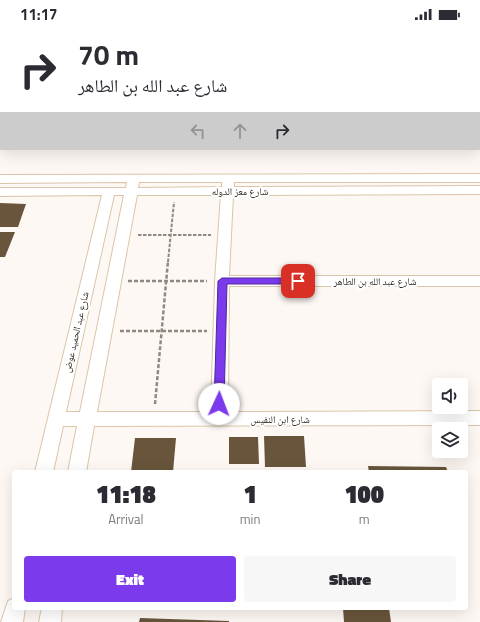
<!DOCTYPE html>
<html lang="en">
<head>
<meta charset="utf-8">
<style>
	:root { --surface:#fff; --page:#f7f7f7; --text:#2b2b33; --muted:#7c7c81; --accent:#7c3aed }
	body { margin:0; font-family:"Titillium Web","Noto Naskh Arabic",sans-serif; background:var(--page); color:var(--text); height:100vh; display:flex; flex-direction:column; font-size:15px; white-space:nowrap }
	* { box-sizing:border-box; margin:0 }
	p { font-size:13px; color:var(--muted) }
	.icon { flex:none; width:22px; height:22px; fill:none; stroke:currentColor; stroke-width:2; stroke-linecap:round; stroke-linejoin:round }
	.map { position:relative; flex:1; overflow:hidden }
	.panel { position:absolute; left:12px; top:442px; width:456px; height:140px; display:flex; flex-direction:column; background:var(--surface); border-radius:4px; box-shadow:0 4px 16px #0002 }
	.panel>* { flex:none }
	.banner { position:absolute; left:0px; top:0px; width:480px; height:122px; box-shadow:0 4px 16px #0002; background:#fff; color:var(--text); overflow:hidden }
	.fabs { position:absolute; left:432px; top:350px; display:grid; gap:8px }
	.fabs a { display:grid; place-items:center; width:36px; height:36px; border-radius:4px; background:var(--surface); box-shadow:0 4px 16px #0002; font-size:20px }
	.pin { position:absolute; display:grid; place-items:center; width:34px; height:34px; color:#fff; margin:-17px; border-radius:8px; box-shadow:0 2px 6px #0006 }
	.me { position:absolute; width:44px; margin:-22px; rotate:2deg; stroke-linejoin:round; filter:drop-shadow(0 0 3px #0008) }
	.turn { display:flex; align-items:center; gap:14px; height:84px; padding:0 12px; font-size:18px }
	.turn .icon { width:52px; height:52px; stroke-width:2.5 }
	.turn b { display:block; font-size:28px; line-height:34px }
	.lanes { display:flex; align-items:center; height:38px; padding:0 12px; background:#0003; justify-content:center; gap:20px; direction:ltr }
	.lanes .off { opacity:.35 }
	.eta { display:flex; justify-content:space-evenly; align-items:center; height:68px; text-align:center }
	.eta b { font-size:24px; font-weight:800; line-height:28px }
	.action { display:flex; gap:8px; margin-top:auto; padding:8px 12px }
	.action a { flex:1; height:46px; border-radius:4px; background:var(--accent); color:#fff; font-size:16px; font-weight:800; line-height:46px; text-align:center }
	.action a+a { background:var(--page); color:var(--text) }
	.status { display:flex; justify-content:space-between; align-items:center; height:28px; padding:0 20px; background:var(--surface); direction:ltr }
	.status svg { height:11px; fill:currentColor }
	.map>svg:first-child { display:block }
</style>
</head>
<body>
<div class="status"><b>11:17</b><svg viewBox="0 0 49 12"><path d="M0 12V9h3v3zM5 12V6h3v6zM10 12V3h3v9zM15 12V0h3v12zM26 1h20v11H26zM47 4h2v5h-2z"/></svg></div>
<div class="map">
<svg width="480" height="594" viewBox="0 0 480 594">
	<rect width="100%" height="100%" fill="#fdf8f3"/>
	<path fill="#edc897" d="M60,0H480V42L479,1Z"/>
	<path fill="#68553b" d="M0,175L26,176L18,199H0Z
		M0,204H15L5,229H0Z
		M264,408H304L306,439H265Z
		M229,409H258L259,436H229Z
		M135,410H176L173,444H131Z
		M368,438L446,439L448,444H369Z
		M343,580H389L391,594H344Z
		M140,590L229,593V594H139Z"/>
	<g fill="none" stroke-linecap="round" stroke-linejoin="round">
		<defs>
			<path id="street" d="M480,146V154H234V159L480,158V166L233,167L229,248H480V258H229L228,384L480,383V397L94,398L86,444H68L77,398H63L53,444H35L102,167L0,168V160H126L127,154L0,155V147ZM139,154H222V159L138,160ZM114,167H124L80,384H66ZM137,167H221L215,253L211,384H97Z
				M14,570V580H25L23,594H1L8,573Z
				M42,580H62L61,594H39Z"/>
			<path id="secondary" d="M14,0H28L13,1Z
				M479,66H480V76H479Z
				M1,71V81L0,82V72Z"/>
		</defs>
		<use href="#street" stroke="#dbc5a8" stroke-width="2"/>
		<use href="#secondary" stroke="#dbc5a8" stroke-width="2"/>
		<path stroke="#908981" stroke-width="1.5" stroke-dasharray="2.5 1.5" stroke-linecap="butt" d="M138,0L140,1
			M318,0L320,1
			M361,0L364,1
			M170,1L173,0
			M252,1L254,0
			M293,1L295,0"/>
		<path stroke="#908981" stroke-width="2" stroke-dasharray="3.5 1.5" stroke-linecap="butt" d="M138,207H211
			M168,234L174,174"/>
		<path stroke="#908981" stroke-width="2.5" stroke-dasharray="4 2" stroke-linecap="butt" d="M128,253H207
			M120,303H207
			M155,376L168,233"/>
		<use href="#street" fill="#fff" fill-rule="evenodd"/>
		<use href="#secondary" fill="#fff" fill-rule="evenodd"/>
	</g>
	<path fill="#7c3aed" stroke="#51269a" d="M222,250H298L302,253L298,256H227L224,376L223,379H216L214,376L218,253Z"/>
	<g text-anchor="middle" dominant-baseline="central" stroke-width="4" stroke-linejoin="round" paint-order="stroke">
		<g font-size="10" fill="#332b20" stroke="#fff">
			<text x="240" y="163">شارع معز الدوله</text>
			<text x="375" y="253">شارع عبد الله بن الطاهر</text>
			<text transform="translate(76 304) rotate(-77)">شارع عبد الحميد عوض</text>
			<text x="280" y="391">شارع ابن النفيس</text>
		</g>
	</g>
</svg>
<div class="fabs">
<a><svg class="icon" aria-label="sound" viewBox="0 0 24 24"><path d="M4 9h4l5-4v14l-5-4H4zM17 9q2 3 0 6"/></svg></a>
<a><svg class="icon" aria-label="layers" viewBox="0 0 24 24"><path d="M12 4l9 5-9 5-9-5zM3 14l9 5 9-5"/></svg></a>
</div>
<div class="pin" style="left:298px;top:253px;background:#d93025"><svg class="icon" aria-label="arrive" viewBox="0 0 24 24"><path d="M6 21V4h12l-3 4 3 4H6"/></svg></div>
<svg class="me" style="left:219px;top:376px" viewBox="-20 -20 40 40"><circle r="19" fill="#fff"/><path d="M0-13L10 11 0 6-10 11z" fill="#7c3aed"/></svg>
<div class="banner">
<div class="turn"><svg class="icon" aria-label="right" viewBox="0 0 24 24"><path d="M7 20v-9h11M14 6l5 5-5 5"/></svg><div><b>70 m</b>شارع عبد الله بن الطاهر</div></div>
<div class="lanes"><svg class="icon off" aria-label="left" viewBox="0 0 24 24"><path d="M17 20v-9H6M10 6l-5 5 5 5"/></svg><svg class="icon off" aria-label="ahead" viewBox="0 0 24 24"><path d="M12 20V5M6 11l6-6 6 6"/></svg><svg class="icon" aria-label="right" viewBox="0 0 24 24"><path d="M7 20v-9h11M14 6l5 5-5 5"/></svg></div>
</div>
<section class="panel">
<div class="eta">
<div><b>11:18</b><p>Arrival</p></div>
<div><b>1</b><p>min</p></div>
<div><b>100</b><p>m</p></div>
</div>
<div class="action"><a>Exit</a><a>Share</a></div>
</section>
</div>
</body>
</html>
